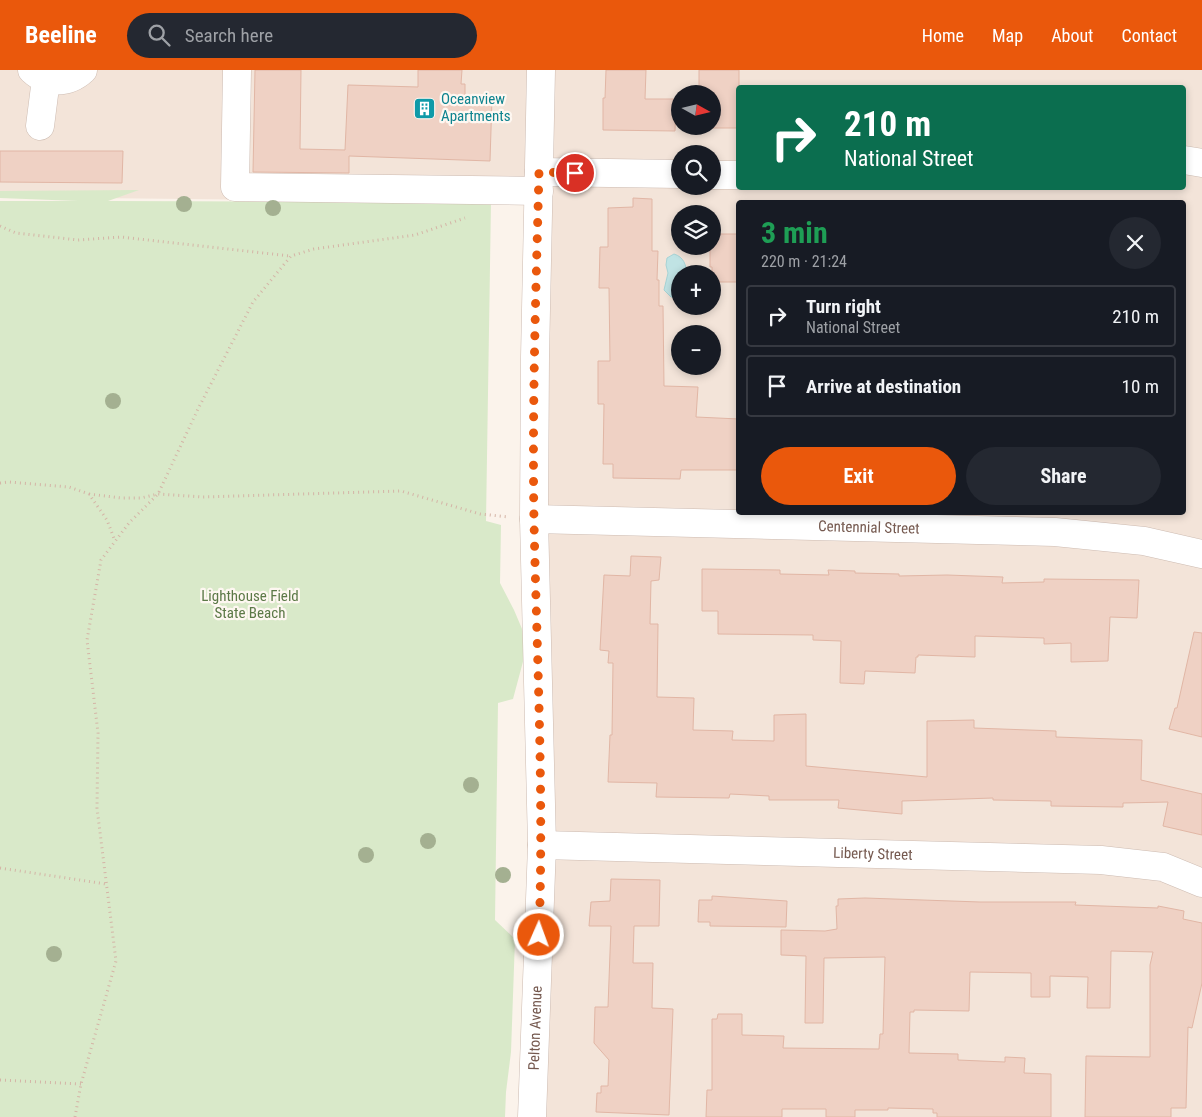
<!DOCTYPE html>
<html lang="en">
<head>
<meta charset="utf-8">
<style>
	:root { --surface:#171b24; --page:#242831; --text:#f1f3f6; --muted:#9ea1a6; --line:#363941; --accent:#ea580c }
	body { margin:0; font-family:"Roboto Condensed",sans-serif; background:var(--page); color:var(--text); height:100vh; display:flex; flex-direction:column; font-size:19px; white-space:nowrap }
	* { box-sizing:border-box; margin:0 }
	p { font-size:16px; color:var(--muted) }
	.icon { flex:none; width:28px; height:28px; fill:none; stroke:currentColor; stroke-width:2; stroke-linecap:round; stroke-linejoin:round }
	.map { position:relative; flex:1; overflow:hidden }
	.side { position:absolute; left:736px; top:130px; width:450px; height:315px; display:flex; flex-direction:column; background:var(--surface); border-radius:5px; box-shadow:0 2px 8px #0003 }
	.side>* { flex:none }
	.guide { position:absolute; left:736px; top:15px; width:450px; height:105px; border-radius:5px; box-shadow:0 2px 8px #0003; background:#0b6e4f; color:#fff; overflow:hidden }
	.needle { width:32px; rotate:98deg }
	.buttons { position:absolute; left:671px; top:15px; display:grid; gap:10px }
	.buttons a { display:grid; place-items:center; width:50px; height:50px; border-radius:50%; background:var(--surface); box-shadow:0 2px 8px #0003; font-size:25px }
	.pin { position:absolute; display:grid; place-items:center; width:42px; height:42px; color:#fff; margin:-21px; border:2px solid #fff; border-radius:50%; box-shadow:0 1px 5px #0007 }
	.me { position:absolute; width:55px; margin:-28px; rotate:2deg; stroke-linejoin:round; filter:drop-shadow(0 0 4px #0008) }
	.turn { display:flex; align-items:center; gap:18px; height:105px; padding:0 25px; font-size:22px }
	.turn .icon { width:65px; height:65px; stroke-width:2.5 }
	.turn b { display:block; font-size:35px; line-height:42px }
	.round { display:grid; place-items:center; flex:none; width:52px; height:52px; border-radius:26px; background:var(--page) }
	.summary { display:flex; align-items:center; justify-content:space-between; height:85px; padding:0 25px }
	h1 { font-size:30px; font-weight:700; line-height:38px; color:#1e9e55 }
	.action { display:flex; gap:10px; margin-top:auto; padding:10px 25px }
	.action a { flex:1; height:58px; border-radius:30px; background:var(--accent); color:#fff; font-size:20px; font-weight:700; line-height:58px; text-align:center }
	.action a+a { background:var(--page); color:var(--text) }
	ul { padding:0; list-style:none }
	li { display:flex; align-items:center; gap:15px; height:62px; margin:0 10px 8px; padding:0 15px; border:2px solid var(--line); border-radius:5px }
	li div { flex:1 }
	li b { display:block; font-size:19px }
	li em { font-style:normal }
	header { display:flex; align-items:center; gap:30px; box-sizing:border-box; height:70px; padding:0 25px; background:var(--accent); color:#fff }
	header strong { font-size:24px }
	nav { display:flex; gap:28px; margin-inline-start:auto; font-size:18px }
	.search { width:350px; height:45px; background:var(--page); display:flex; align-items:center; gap:12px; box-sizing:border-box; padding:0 18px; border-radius:28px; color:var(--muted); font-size:19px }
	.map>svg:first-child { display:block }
</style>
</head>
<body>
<header>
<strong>Beeline</strong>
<div class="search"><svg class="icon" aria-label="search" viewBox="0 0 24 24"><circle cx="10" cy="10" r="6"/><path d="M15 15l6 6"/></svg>Search here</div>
<nav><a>Home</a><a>Map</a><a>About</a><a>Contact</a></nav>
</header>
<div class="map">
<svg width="1202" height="1047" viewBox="0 0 1202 1047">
	<rect width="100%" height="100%" fill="#fbf3eb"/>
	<path fill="#f3e4d9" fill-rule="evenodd" d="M0,0H1202V1047H526L540,133L0,127ZM739,18H1184V118H739ZM680,24H712V56H680ZM680,84H712V116H680ZM739,132H1184V442H739ZM680,144H712V176H680ZM680,204H712V236H680ZM680,264H712V296H680Z"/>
	<path fill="#d9e9c9" d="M139,120L108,131L491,132L486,451L501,455L500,513L514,540L528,573L513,629L498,633L495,850L515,869L511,982L506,1022L505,1047H0V131H78L0,128V121Z"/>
	<path fill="#c0e3e4" stroke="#a7d3d5" d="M674,184C684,187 686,195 687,204H680V227H671L664,220L668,203L666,195L667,188Z"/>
	<path fill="#efd1c4" stroke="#e1b6a5" d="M255,0H301L300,79L345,80L348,15L418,17V0H462L461,14H465V27L492,28L490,91L349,86V103L253,102Z
		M606,0H646L645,29H676L675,61L603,60V28H605Z
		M699,0H739V58H710L712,56L715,24H699Z
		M0,81H123L122,113L0,112Z
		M633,128L652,129V181H658L657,210H659V236H663L664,316L698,317L696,347L739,349V400H681L680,409L613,408V394H603L604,334H598V291H610L609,218H599L600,177H608V138L633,137Z
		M712,164H739V212H712V197H710V176H712Z
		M631,486L661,487L659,510L651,511L650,554H658L657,627L694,628L693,660L733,661L732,670L774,671V645L806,644V696L927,707V651L974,650V658L1056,661V667L1142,670L1141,710L1202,724V765L1163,756L1168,732L1123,733V737L1051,736V731L993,730V728L902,731V744L838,738L839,730H769V726L730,724L729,728L656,727L657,713L608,712L610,665H612L613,593H608L609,581L600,580L604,505L630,506Z
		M702,499L780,500V504L829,505L828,500L855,501V503L899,504V506L947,505L1003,507L1002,513L1044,512V509L1139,510L1137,548L1110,547L1108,591L1071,592V573L1044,574V568L975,566V587L918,585V587H916L915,603L865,601L864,614L840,613L841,571L813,570V565L718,564V541H702Z
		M1194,562L1202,563V667L1169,659L1175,638H1177Z
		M611,809L660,810L659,856H634L633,893H653L652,938L673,939L669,1045L596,1042L597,1023H601V1016H608L609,990L594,973L595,937H608L611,856H589L591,832L610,831Z
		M712,826L787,831L786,857L710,856V852H698L699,830H712Z
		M865,828L980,832H1076L1075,835L1158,838V836L1184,841L1183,849L1202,853V913L1192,958L1188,957L1186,1038H1171V1047H1085L1086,986L1150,987V895L1153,882L1111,881L1110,938H1087L1088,907L1050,906V927H1031V903L970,902L969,941L914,940V942H910L909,983L958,984V990L1005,992V987L1025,988L1024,1003L1051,1004V1047H937V1043H933V1039L888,1038V1040H855V1047H826V1039H782V1047H706L707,1020H712V949H717L718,944H742V965L784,966L783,978L879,979L880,964H883L885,887L824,888L823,953H805L806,886L781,885V860L825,861L837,859L836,836H838V829Z"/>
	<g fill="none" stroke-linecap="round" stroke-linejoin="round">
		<defs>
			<g id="minor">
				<path d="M32,0C47,14 68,14 83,0"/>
				<path d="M237,0L235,117L539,121"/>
				<path d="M40,56L46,9"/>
				<path d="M1184,90L1202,93"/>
				<path d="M539,102L680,104"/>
				<path d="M712,105H739"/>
				<path id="s1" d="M534,449L1055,462L1144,471L1202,484"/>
				<path id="s2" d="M542,775L1101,790L1163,797L1202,813"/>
				<path id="s3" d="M532,1047L542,775L534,449L535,287L541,0"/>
			</g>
		</defs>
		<use href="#minor" stroke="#cdbbb1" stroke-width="29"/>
		<path stroke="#d4b4a6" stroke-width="3" stroke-dasharray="1 4" stroke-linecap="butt" d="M0,156L16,163L78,170L121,167L290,186
			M0,413L9,412L69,417L89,424L107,450L115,471
			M89,424L121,428H141L158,424L203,427L401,421L480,444L509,447
			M0,798L106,814
			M0,1010L81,1014
			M75,1047L81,1014L116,891L97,738L98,663L87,570L101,490L129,453L158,424L198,339L253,232L291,186L314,179L415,165L465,148"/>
		<use href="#minor" stroke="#fff" stroke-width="28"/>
	</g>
	<g fill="#a4b091">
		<circle cx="184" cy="134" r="8"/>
		<circle cx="273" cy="138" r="8"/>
		<circle cx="113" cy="331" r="8"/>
		<circle cx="471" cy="715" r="8"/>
		<circle cx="428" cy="771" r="8"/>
		<circle cx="366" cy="785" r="8"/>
		<circle cx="503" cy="805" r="8"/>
		<circle cx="54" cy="884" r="8"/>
	</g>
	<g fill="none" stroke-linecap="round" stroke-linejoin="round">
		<path stroke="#ea580c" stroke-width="9" stroke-dasharray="0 16.2" d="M539,865C544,727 537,589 534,451C532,335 536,219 539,102L575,103"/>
	</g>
	<defs>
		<symbol id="building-square" viewBox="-11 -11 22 22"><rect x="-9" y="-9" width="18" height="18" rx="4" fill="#0f9aa8" stroke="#fef7f1"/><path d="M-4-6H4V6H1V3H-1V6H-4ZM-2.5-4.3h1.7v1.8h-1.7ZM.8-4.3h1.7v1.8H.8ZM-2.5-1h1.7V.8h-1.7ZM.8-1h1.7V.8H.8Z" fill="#fff"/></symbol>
	</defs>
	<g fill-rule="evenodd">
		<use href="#building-square" x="412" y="26" width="25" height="25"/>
	</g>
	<g text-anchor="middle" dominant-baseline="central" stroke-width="4.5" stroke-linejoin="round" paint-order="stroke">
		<g font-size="15" fill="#0d838f" stroke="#fef7f1" text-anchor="start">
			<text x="441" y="29">Oceanview<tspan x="441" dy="17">Apartments</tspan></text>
		</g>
		<g font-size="15" fill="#75594f" stroke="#fef7f1">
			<text stroke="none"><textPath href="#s1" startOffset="335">Centennial Street</textPath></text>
			<text stroke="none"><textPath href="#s2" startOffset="331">Liberty Street</textPath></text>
			<text stroke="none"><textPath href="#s3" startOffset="89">Pelton Avenue</textPath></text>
		</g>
		<g font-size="15" fill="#5c7947" stroke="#fef7f1">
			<text x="250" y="526">Lighthouse Field<tspan x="250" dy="17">State Beach</tspan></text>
		</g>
	</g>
</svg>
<div class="buttons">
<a><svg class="needle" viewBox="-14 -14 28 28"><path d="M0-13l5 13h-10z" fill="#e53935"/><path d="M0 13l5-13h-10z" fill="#9ea1a6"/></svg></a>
<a><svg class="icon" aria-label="search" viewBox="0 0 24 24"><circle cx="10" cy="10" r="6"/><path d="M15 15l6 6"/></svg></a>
<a><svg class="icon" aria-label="layers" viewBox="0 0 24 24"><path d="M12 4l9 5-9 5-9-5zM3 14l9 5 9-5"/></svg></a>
<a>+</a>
<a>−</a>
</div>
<div class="pin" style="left:575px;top:103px;background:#d93025"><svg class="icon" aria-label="arrive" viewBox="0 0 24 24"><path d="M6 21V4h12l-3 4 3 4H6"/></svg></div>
<svg class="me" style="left:539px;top:865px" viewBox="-20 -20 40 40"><circle r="17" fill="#ea580c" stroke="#fff" stroke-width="3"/><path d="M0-11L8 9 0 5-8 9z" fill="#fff"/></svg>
<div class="guide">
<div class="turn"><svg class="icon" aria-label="right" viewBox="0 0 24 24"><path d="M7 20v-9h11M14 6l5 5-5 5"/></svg><div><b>210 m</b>National Street</div></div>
</div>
<section class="side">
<div class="summary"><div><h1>3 min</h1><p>220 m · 21:24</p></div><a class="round"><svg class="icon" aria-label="close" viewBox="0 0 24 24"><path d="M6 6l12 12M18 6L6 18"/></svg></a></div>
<ul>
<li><svg class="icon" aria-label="right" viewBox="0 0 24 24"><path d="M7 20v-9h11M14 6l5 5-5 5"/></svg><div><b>Turn right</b><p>National Street</p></div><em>210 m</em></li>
<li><svg class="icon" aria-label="arrive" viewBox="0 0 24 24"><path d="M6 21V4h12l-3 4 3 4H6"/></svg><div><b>Arrive at destination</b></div><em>10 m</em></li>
</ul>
<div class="action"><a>Exit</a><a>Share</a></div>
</section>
</div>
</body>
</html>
